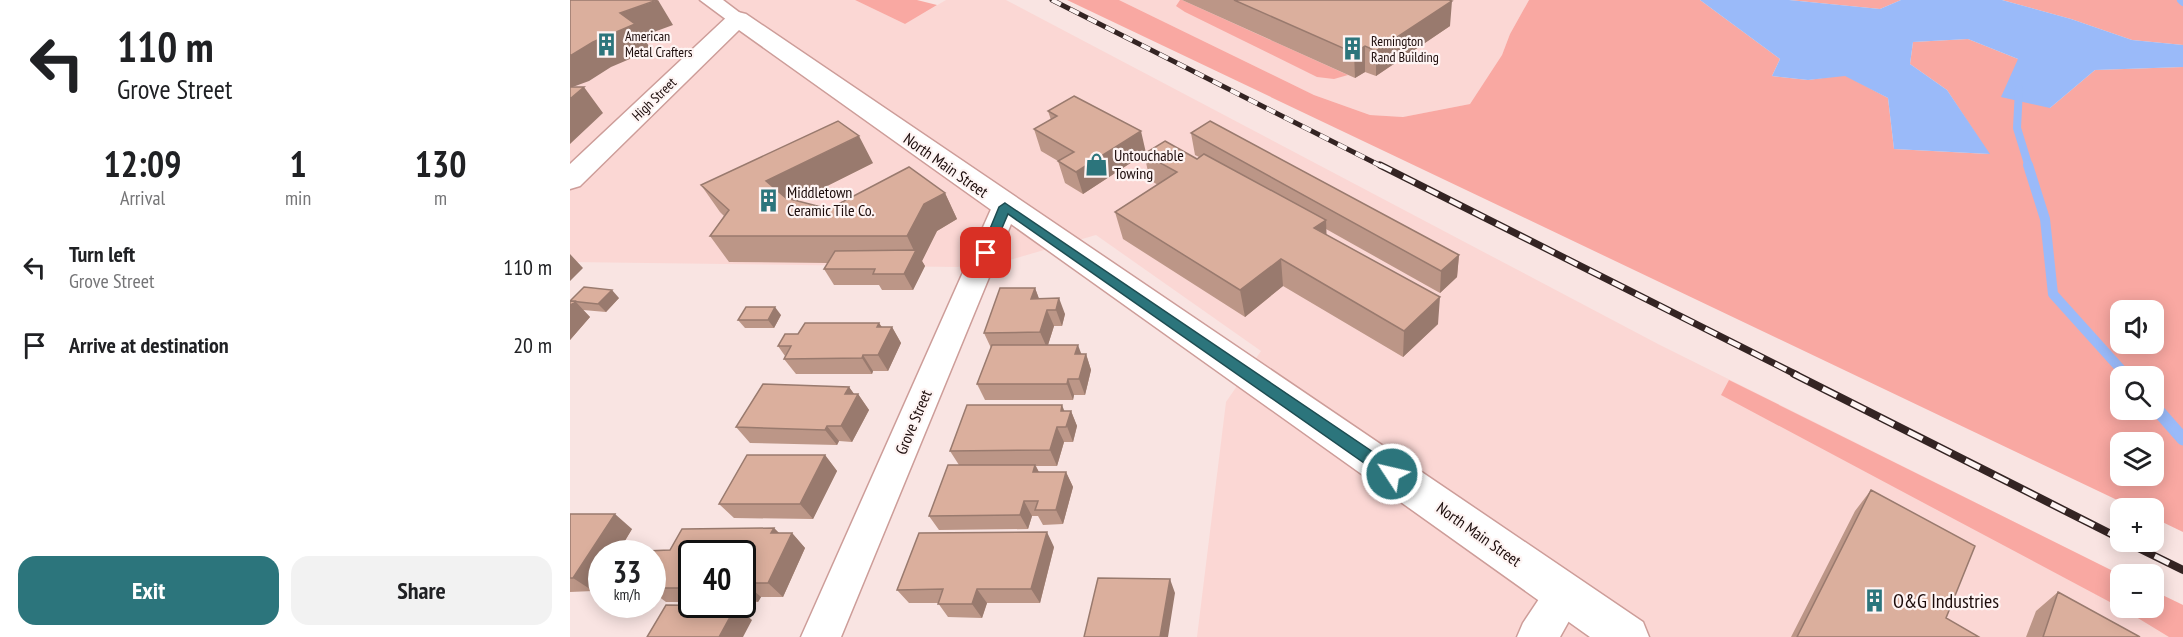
<!DOCTYPE html>
<html lang="en">
<head>
<meta charset="utf-8">
<style>
	:root { --surface:#fff; --page:#f2f2f2; --text:#202124; --muted:#757577; --accent:#2c757c }
	body { margin:0; font-family:"PT Sans Narrow",sans-serif; background:var(--page); color:var(--text); height:100vh; display:flex; flex-direction:column; font-size:22px; white-space:nowrap }
	* { box-sizing:border-box; margin:0 }
	p { font-size:20px; color:var(--muted) }
	.icon { flex:none; width:33px; height:33px; fill:none; stroke:currentColor; stroke-width:2; stroke-linecap:round; stroke-linejoin:round }
	.map { position:relative; flex:1; overflow:hidden }
	.sheet { display:flex; flex-direction:column; background:var(--surface); width:570px }
	.sheet>* { flex:none }
	.top-card { background:#fff; color:var(--text); overflow:hidden }
	.tools { position:absolute; left:1540px; top:300px; display:grid; gap:12px }
	.tools a { display:grid; place-items:center; width:54px; height:54px; border-radius:12px; background:var(--surface); box-shadow:0 3px 15px #0003; font-size:30px }
	.speed { position:absolute; left:18px; top:540px; display:flex; gap:12px; font-size:30px; font-weight:700; text-align:center }
	.speed>* { display:grid; place-content:center; width:78px; height:78px; border-radius:50%; background:var(--surface); box-shadow:0 3px 15px #0003; line-height:1 }
	.speed small { font-size:15px; font-weight:400 }
	.speed .limit { border:3px solid #111; border-radius:9px; background:#fff; color:#111 }
	.pin { position:absolute; display:grid; place-items:center; width:51px; height:51px; color:#fff; margin:-26px; border-radius:12px; box-shadow:0 3px 9px #0006 }
	.me { position:absolute; width:66px; margin:-33px; rotate:305deg; stroke-linejoin:round; filter:drop-shadow(0 0 4px #0008) }
	.turn { display:flex; align-items:center; gap:21px; height:126px; padding:0 18px; font-size:27px }
	.turn .icon { width:78px; height:78px; stroke-width:2.5 }
	.turn b { display:block; font-size:42px; line-height:51px }
	.eta { display:flex; justify-content:space-evenly; align-items:center; height:102px; text-align:center }
	.eta b { font-size:36px; font-weight:700; line-height:42px }
	.primary-button { display:flex; gap:12px; margin-top:auto; padding:12px 18px }
	.primary-button a { flex:1; height:69px; border-radius:18px; background:var(--accent); color:#fff; font-size:24px; font-weight:700; line-height:69px; text-align:center }
	.primary-button a+a { background:var(--page); color:var(--text) }
	ul { padding:0; list-style:none }
	li { display:flex; align-items:center; gap:18px; height:78px; padding:0 18px }
	li div { flex:1 }
	li b { display:block; font-size:22px }
	li em { font-style:normal }
	main { display:flex; flex:1; min-height:0 }
	.map>svg:first-child { display:block }
</style>
</head>
<body>
<main>
<section class="sheet">
<div class="top-card">
<div class="turn"><svg class="icon" aria-label="left" viewBox="0 0 24 24"><path d="M17 20v-9H6M10 6l-5 5 5 5"/></svg><div><b>110 m</b>Grove Street</div></div>
</div>
<div class="eta">
<div><b>12:09</b><p>Arrival</p></div>
<div><b>1</b><p>min</p></div>
<div><b>130</b><p>m</p></div>
</div>
<ul>
<li><svg class="icon" aria-label="left" viewBox="0 0 24 24"><path d="M17 20v-9H6M10 6l-5 5 5 5"/></svg><div><b>Turn left</b><p>Grove Street</p></div><em>110 m</em></li>
<li><svg class="icon" aria-label="arrive" viewBox="0 0 24 24"><path d="M6 21V4h12l-3 4 3 4H6"/></svg><div><b>Arrive at destination</b></div><em>20 m</em></li>
</ul>
<div class="primary-button"><a>Exit</a><a>Share</a></div>
</section>
<div class="map">
<svg width="1613" height="637" viewBox="0 0 1613 637">
	<rect width="100%" height="100%" fill="#f9e4e2"/>
	<path fill="#fbd7d4" d="M0,0H285L335,24L376,0H436L1088,344L1551,575V608H1584V591L1613,605V637H627L656,402L691,351L526,235L443,259L387,267L0,262Z
		M549,0H959L940,34L932,55L900,104L833,117L800,115L744,95Z"/>
	<path fill="#f9a8a2" fill-rule="evenodd" d="M285,0H347L367,5L335,24Z
		M497,0H549L744,95L800,115L833,117L900,104L932,55L940,34L959,0H1130L1210,59L1202,76L1238,80L1275,75L1318,98L1324,149L1419,154L1377,90L1340,64L1343,42L1398,39L1448,59L1480,108L1525,70L1613,67V532L1584,518V508H1564ZM1551,310H1584V344H1551ZM1551,376H1584V410H1551ZM1551,442H1584V476H1551Z
		M610,0H612L778,75L764,79L747,77L615,12L606,6Z
		M1219,0H1331L1310,9Z
		M1432,0H1613V45L1562,40L1501,19Z
		M1159,380L1551,575V608H1584V591L1613,605V637H1599L1553,609L1151,395Z"/>
	<path fill="#9abaf9" d="M1130,0H1219L1310,9L1331,0H1432L1501,19L1562,40L1613,45V67L1525,70L1480,108L1431,97L1448,59L1398,39L1343,42L1340,64L1377,90L1420,154L1324,149L1318,98L1275,76L1238,80L1202,76L1210,59Z"/>
	<g fill="none" stroke-linecap="round" stroke-linejoin="round">
		<path stroke="#9abaf9" stroke-width="8" d="M1611,0L1613,2
			M1449,89L1447,128L1459,167"/>
		<path stroke="#9abaf9" stroke-width="10" d="M1458,165L1475,219L1483,294L1556,375"/>
		<path stroke="#9abaf9" stroke-width="13" d="M1555,374L1557,376
			M1584,406L1613,439"/>
		<defs>
			<path id="street" d="M130,0H153L178,19L175,23H161Z
				M435,198L444,201L448,207L271,637H231L422,207L426,201Z
				M995,576L1009,581L1014,594L990,637H947L953,623L981,581Z"/>
			<path id="secondary" d="M168,12L176,14L1073,622L1079,637H1020L169,30L10,186L0,189V164L160,14Z"/>
		</defs>
		<use href="#street" stroke="#cd9d99" stroke-width="3"/>
		<use href="#secondary" stroke="#cd9d99" stroke-width="3"/>
		<use href="#street" fill="#fff" fill-rule="evenodd"/>
		<use href="#secondary" fill="#fff" fill-rule="evenodd"/>
		<defs>
			<path id="rail-far2" d="M482,0L813,167"/>
			<path id="rail-far1" d="M810,165L1227,375"/>
			<path id="rail" d="M1224,374L1551,539
				M1556,542L1613,570"/>
		</defs>
		<use href="#rail-far2" stroke="#342423" stroke-width="5"/>
		<use href="#rail-far1" stroke="#342423" stroke-width="7"/>
		<use href="#rail" stroke="#342423" stroke-width="8"/>
		<use href="#rail-far2" stroke="#fef4f3" stroke-width="4" stroke-dasharray="10" stroke-linecap="butt"/>
		<use href="#rail-far1" stroke="#fef4f3" stroke-width="4.5" stroke-dasharray="13" stroke-linecap="butt"/>
		<use href="#rail" stroke="#fef4f3" stroke-width="5" stroke-dasharray="16" stroke-linecap="butt"/>
	</g>
	<path fill="#bc9687" d="M612,0H879L880,26L806,76L795,72L785,78Z
		M478,111L576,153L627,159L629,157L625,155L621,133L889,255L887,277L870,293L756,229V235L868,324L833,357L713,286L675,317L553,239L545,212L588,185L580,180L574,154L513,194L495,183L488,161L471,151L464,129L481,120Z
		M303,163L227,201L259,209L375,193L387,219L367,231L352,261L355,266L343,290H312L309,285H264L254,269L258,263L159,262L140,236L154,216L150,212L131,185Z
		M465,288L469,299L495,314L492,326H484L478,345L511,354H516L521,370L515,395H504L503,400H415L407,384L421,348L414,333Z
		M49,298L36,312L13,310L20,317L0,340V301Z
		M211,315L204,328H175L168,320Z
		M309,323L312,327H322L331,343L318,371H303L302,374H226L214,359L215,356L208,346L228,334Z
		M279,387L284,394H288L299,410L282,442L269,441L267,445L180,443L166,427Z
		M495,411H501L507,426L503,442H494L487,466H466L469,472H496L503,487L493,524L473,525L468,516H462L458,529L369,530L359,516L389,465L380,451Z
		M255,455L267,471L243,519L164,518L149,504Z
		M1301,490L1376,618L1409,637H1221L1285,511Z
		M0,514L62,529L47,554H32L23,591L0,592Z
		M204,528L209,533H222L235,548L213,597H191L188,602H172V554H122V602H96L88,596H82V554Z
		M484,547L470,603H417L412,618L378,617L368,603H339L327,590Z
		M1488,592L1570,637H1456L1466,611Z"/>
	<path fill="#997a6e" d="M88,0L103,25L73,36L81,50L41,67L19,81L0,88V56L50,13Z
		M882,1L880,26L806,76V51Z
		M795,46V72L785,78L784,53Z
		M14,87L33,113L0,144V99Z
		M571,131L576,153L513,194L506,172Z
		M289,136L303,163L213,208L196,181Z
		M375,193L387,219L367,231L352,261L355,266L343,290L334,274L345,253L337,236L354,204Z
		M756,220L757,247L744,228Z
		M0,254L13,268L0,281Z
		M889,255L887,277L870,293L871,271Z
		M711,259L713,286L675,317L670,290Z
		M465,288L471,304L461,299Z
		M42,290L49,298L36,312L28,304Z
		M870,297L868,324L833,357L834,331Z
		M489,298L495,314L492,326L486,310Z
		M5,301L20,317L0,340V306Z
		M205,307L211,315L204,328L198,320Z
		M477,310L484,326L477,348L470,332Z
		M309,323L317,336L322,327L331,343L318,371L308,355L307,327Z
		M508,345L514,361L516,354L521,370L515,395L509,379L505,354Z
		M293,355L303,371L302,374L292,358Z
		M498,379L504,395L503,400L497,384Z
		M279,387L287,398L288,394L299,410L282,442L271,426L275,394Z
		M492,405L498,420L501,411L507,426L503,442L491,411Z
		M257,426L269,441L267,445L255,430Z
		M487,427L494,442L487,466L480,450Z
		M255,455L267,471L243,519L230,504Z
		M465,465L473,480L463,472Z
		M496,472L503,487L493,524L486,510Z
		M454,501L462,516L458,529L450,515Z
		M45,514L62,529L47,554H32V577L23,591L3,578Z
		M204,528L218,542L222,533L235,548L213,597L198,583L201,533Z
		M477,532L484,547L470,603L461,589Z
		M600,579L605,593L598,637H590Z
		M175,583L191,597L188,602L173,588Z
		M407,589L417,603L412,618L402,604Z
		M166,606L182,620L173,637H149Z"/>
	<path fill="#dbaf9d" stroke="#997a6e" stroke-width="1.5" d="M0,0H87L50,13L65,24L23,42L0,56Z
		M664,0H879L882,1L806,51L795,46L784,53Z
		M0,87H14L0,99Z
		M504,96L571,131L506,172L488,161L504,152L464,129L487,116L478,111Z
		M268,121L289,136L196,181L216,198L259,209L339,167L375,193L354,204L337,236H140L159,210L131,185Z
		M640,121L889,255L871,271L621,133Z
		M595,141L627,159L634,154L756,220L744,228L870,297L834,331L711,259L670,290L545,212L607,172L574,154Z
		M346,250L334,274H303L305,269H254L265,251Z
		M14,287L42,290L28,304L0,301Z
		M430,288H465L461,299L489,298L486,310H477L470,332L414,333Z
		M0,301H5L0,306Z
		M176,307H205L198,320H168Z
		M235,323H309L307,327H322L308,355H293L292,358L214,359L221,346H208L215,334H228Z
		M422,345H508L505,354H516L509,379H498L497,384H407Z
		M193,384L279,387L275,394H288L271,426H257L255,430L166,427Z
		M397,405H492L491,411H501L496,427H487L480,450L380,451Z
		M177,455H255L230,504H149Z
		M378,465H465L463,472H496L486,510H465L468,501H454L450,515L359,516Z
		M1301,490L1405,546L1376,618L1409,637H1227Z
		M0,514H45L3,578H0Z
		M204,528L201,533H222L198,583H175L172,588V554H122V588H82V554H73L75,551L100,550L112,529Z
		M477,532L461,589H407L402,604H368L373,589L327,590L349,533Z
		M528,578L600,579L590,637H514Z
		M1488,592L1570,637H1473Z
		M96,605L166,606L149,637H77Z"/>
	<path fill="#2c757c" stroke="#1d4c51" stroke-width="1.5" d="M435,203L828,469L830,474L828,479H817L438,214L420,256H411L410,253L429,207Z"/>
	<defs>
		<symbol id="building-bare" viewBox="-9 -9 18 18"><path d="M-4-6H4V6H1V3H-1V6H-4ZM-2.5-4.3h1.7v1.8h-1.7ZM.8-4.3h1.7v1.8H.8ZM-2.5-1h1.7V.8h-1.7ZM.8-1h1.7V.8H.8Z" fill="#2c757c" stroke="#fef4f3" stroke-width="2.5" paint-order="stroke"/></symbol>
		<symbol id="shop-bare" viewBox="-9 -9 18 18"><path d="M-5-2.5h2.3a2.7 3.5 0 0 1 5.4 0H5L5.5 6h-11ZM-1.5-2.5h3a1.5 2.3 0 0 0-3 0Z" fill="#2c757c" stroke="#fef4f3" stroke-width="2.5" paint-order="stroke"/></symbol>
	</defs>
	<g fill-rule="evenodd">
		<use href="#building-bare" x="20" y="28" width="33" height="33"/>
		<use href="#building-bare" x="766" y="32" width="33" height="33"/>
		<use href="#shop-bare" x="510" y="148" width="33" height="33"/>
		<use href="#building-bare" x="182" y="184" width="33" height="33"/>
		<use href="#building-bare" x="1288" y="584" width="33" height="33"/>
	</g>
	<g text-anchor="middle" dominant-baseline="central" stroke-width="4.5" stroke-linejoin="round" paint-order="stroke">
		<g font-size="14" fill="#1c0c0b" stroke="#fef4f3" text-anchor="start">
			<text x="55" y="36">American<tspan x="55" dy="16">Metal Crafters</tspan></text>
			<text x="801" y="41">Remington<tspan x="801" dy="16">Rand Building</tspan></text>
		</g>
		<g font-size="14" fill="#1c0c0b" stroke="#fef4f3">
			<text transform="translate(84 99) rotate(-44)">High Street</text>
		</g>
		<g font-size="16" fill="#1c0c0b" stroke="#fef4f3" text-anchor="start">
			<text x="544" y="155">Untouchable<tspan x="544" dy="18">Towing</tspan></text>
			<text x="217" y="192">Middletown<tspan x="217" dy="18">Ceramic Tile Co.</tspan></text>
		</g>
		<g font-size="16" fill="#1c0c0b" stroke="#fef4f3">
			<text transform="translate(376 165) rotate(35)">North Main Street</text>
			<text transform="translate(343 422) rotate(-67)">Grove Street</text>
			<text transform="translate(909 534) rotate(35)">North Main Street</text>
		</g>
		<g font-size="20" fill="#1c0c0b" stroke="#fef4f3" text-anchor="start">
			<text x="1323" y="601">O&amp;G Industries</text>
		</g>
	</g>
</svg>
<div class="tools">
<a><svg class="icon" aria-label="sound" viewBox="0 0 24 24"><path d="M4 9h4l5-4v14l-5-4H4zM17 9q2 3 0 6"/></svg></a>
<a><svg class="icon" aria-label="search" viewBox="0 0 24 24"><circle cx="10" cy="10" r="6"/><path d="M15 15l6 6"/></svg></a>
<a><svg class="icon" aria-label="layers" viewBox="0 0 24 24"><path d="M12 4l9 5-9 5-9-5zM3 14l9 5 9-5"/></svg></a>
<a>+</a>
<a>−</a>
</div>
<div class="speed"><div>33<small>km/h</small></div><div class="limit">40</div></div>
<div class="pin" style="left:416px;top:253px;background:#d93025"><svg class="icon" aria-label="arrive" viewBox="0 0 24 24"><path d="M6 21V4h12l-3 4 3 4H6"/></svg></div>
<svg class="me" style="left:822px;top:474px" viewBox="-20 -20 40 40"><circle r="17" fill="#2c757c" stroke="#fff" stroke-width="3"/><path d="M0-11L8 9 0 5-8 9z" fill="#fff"/></svg>
</div>
</main>
</body>
</html>
